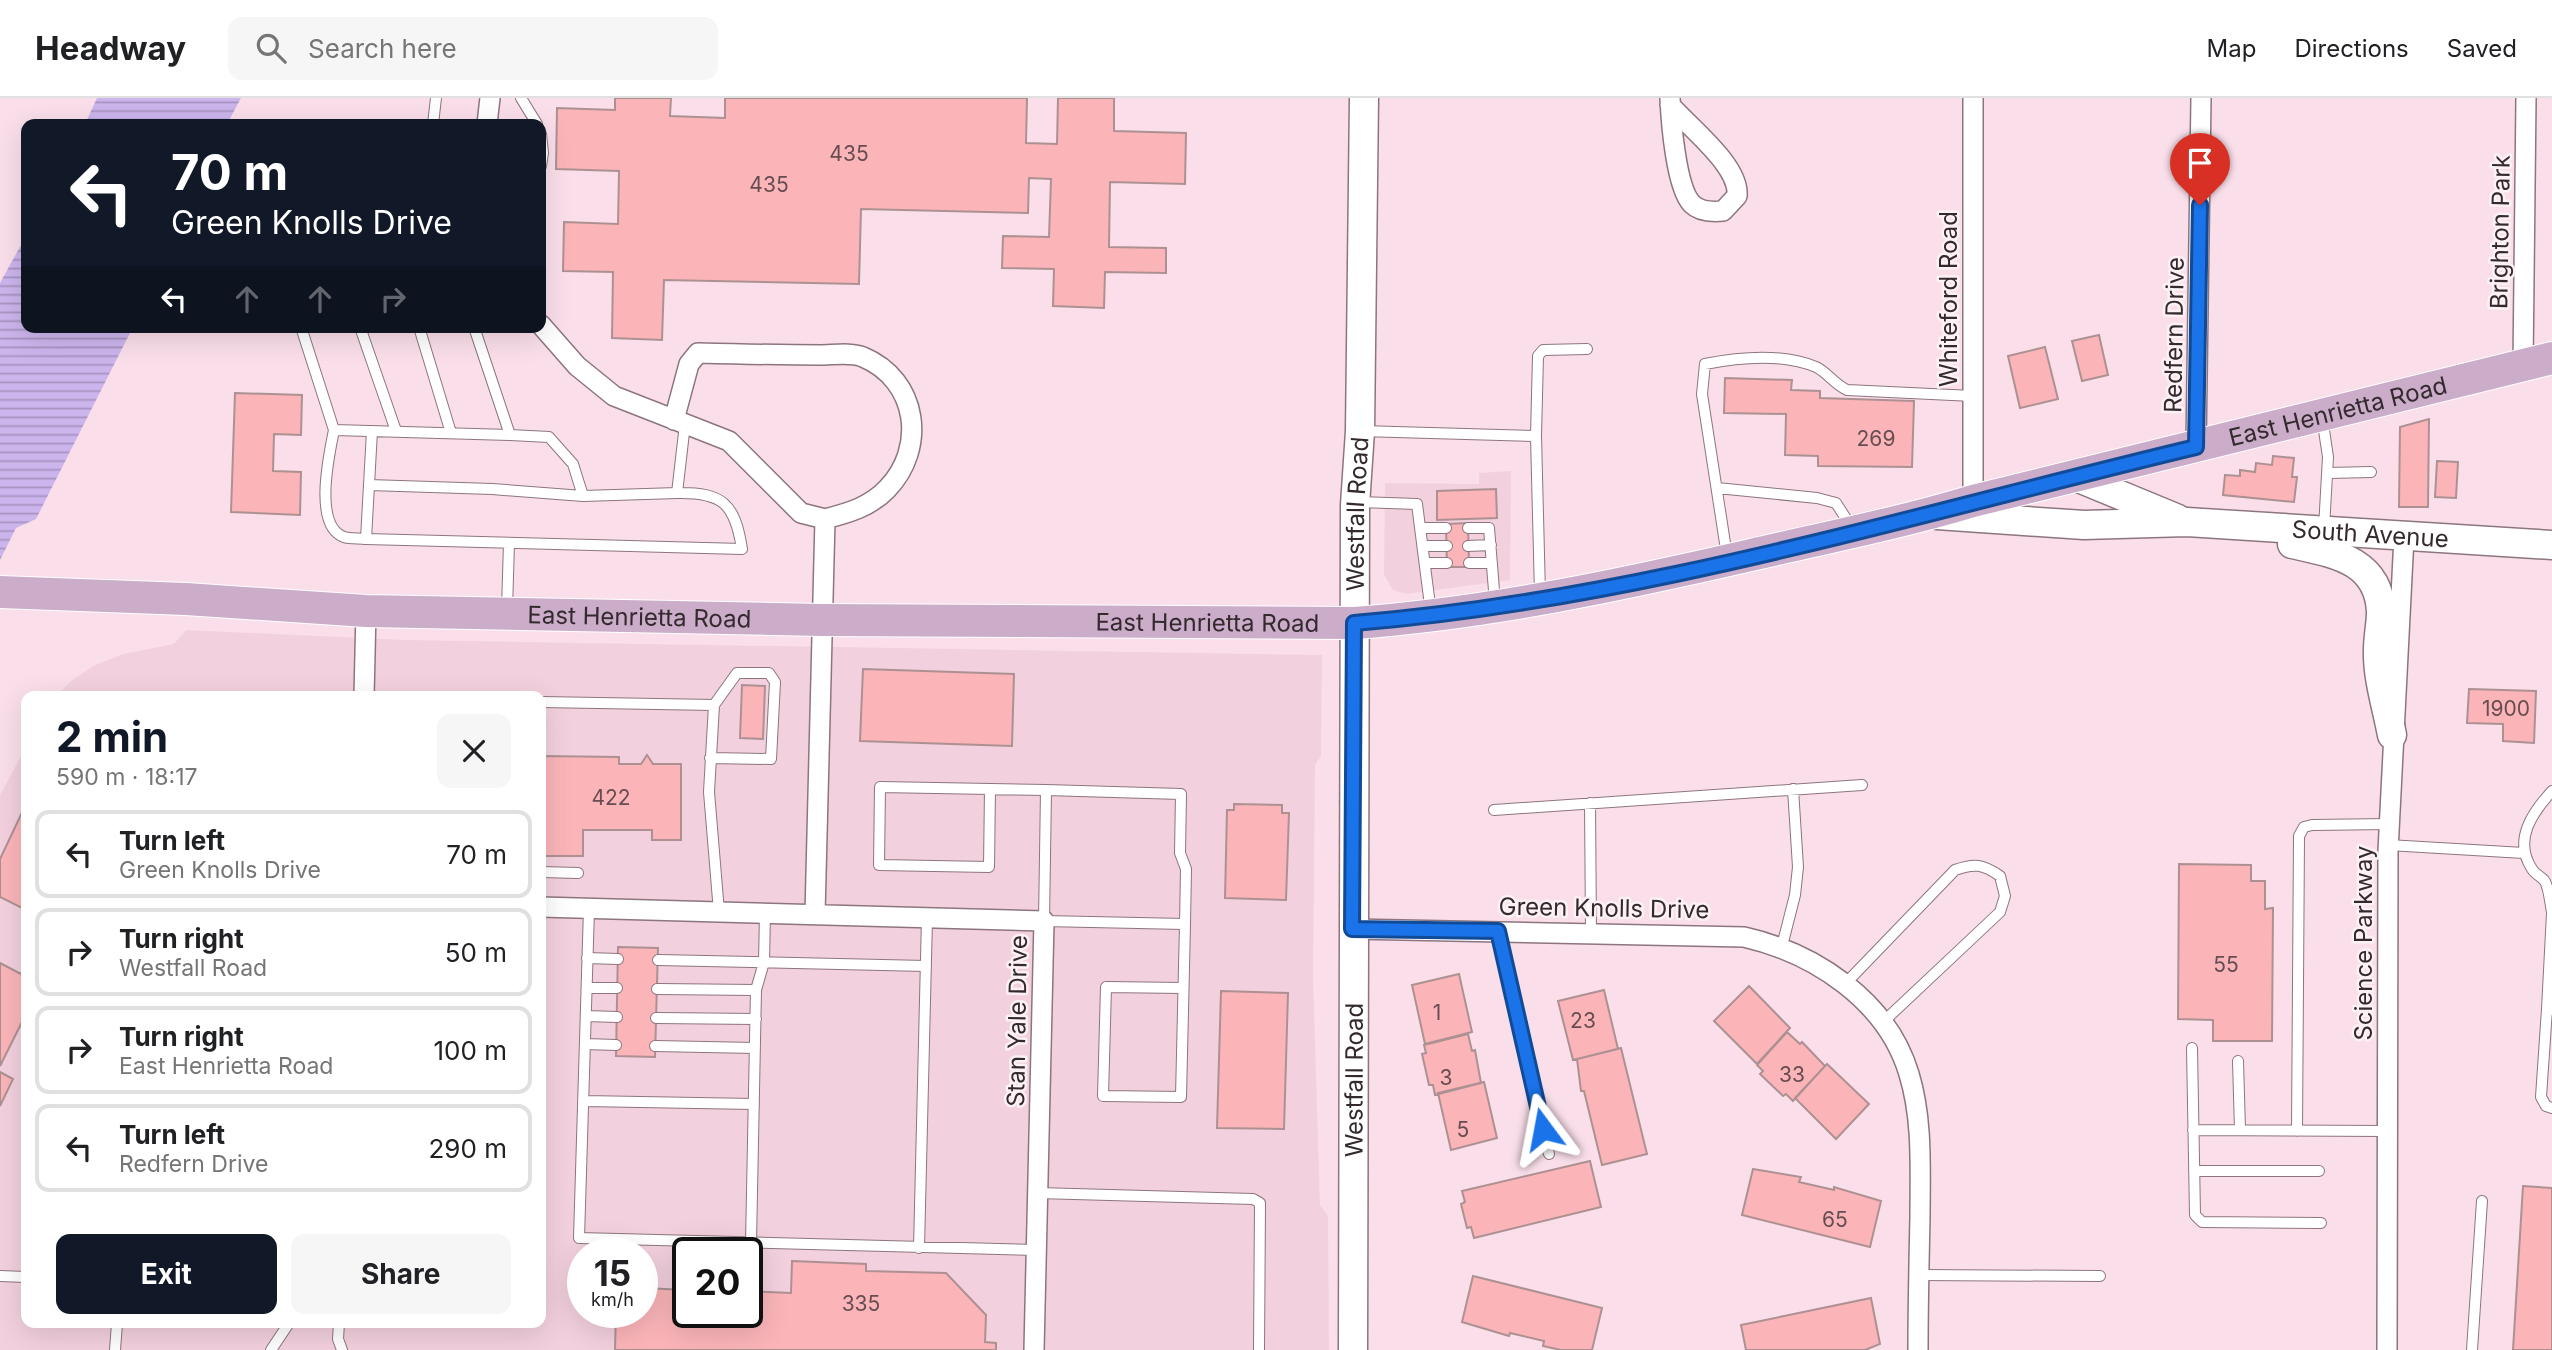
<!DOCTYPE html>
<html lang="en">
<head>
<meta charset="utf-8">
<style>
	:root { --surface:#fff; --page:#f6f6f6; --text:#202124; --muted:#757577; --line:#e0e0e0; --accent:#111827 }
	body { margin:0; font-family:Inter,sans-serif; background:var(--page); color:var(--text); height:100vh; display:flex; flex-direction:column; font-size:26px; white-space:nowrap }
	* { box-sizing:border-box; margin:0 }
	p { font-size:23px; color:var(--muted) }
	.icon { flex:none; width:38px; height:38px; fill:none; stroke:currentColor; stroke-width:2; stroke-linecap:round; stroke-linejoin:round }
	.map { position:relative; flex:1; overflow:hidden }
	.sheet { position:absolute; left:21px; top:593px; width:525px; height:637px; display:flex; flex-direction:column; background:var(--surface); border-radius:14px; box-shadow:0 7px 28px #0002 }
	.sheet>* { flex:none }
	.hud { position:absolute; left:21px; top:21px; width:525px; height:214px; border-radius:14px; box-shadow:0 7px 28px #0002; background:#111827; color:#fff; overflow:hidden }
	.speed { position:absolute; left:567px; top:1139px; display:flex; gap:14px; font-size:35px; font-weight:700; text-align:center }
	.speed>* { display:grid; place-content:center; width:91px; height:91px; border-radius:50%; background:var(--surface); box-shadow:0 7px 28px #0002; line-height:1 }
	.speed small { font-size:18px; font-weight:400 }
	.speed .limit { border:4px solid #111; border-radius:10px; background:#fff; color:#111 }
	.pin { position:absolute; display:grid; place-items:center; width:60px; height:60px; color:#fff; margin:-72px -30px; border-radius:50% 50% 50% 0; rotate:-45deg; box-shadow:0 0 7px #0007 }
	.pin .icon { rotate:45deg }
	.me { position:absolute; width:77px; margin:-38px; rotate:347deg; stroke-linejoin:round; filter:drop-shadow(0 0 5px #0008) }
	.turn { display:flex; align-items:center; gap:24px; height:147px; padding:0 35px; font-size:32px }
	.turn .icon { width:91px; height:91px; stroke-width:2.5 }
	.turn b { display:block; font-size:49px; line-height:60px }
	.lanes { display:flex; align-items:center; height:66px; padding:0 35px; background:#0003; justify-content:center; gap:35px; direction:ltr }
	.lanes .off { opacity:.35 }
	.round { display:grid; place-items:center; flex:none; width:74px; height:74px; border-radius:14px; background:var(--page) }
	.overview { display:flex; align-items:center; justify-content:space-between; height:119px; padding:0 35px }
	h1 { font-size:42px; font-weight:700; line-height:52px; color:var(--accent) }
	.primary-button { display:flex; gap:14px; margin-top:auto; padding:14px 35px }
	.primary-button a { flex:1; height:80px; border-radius:14px; background:var(--accent); color:#fff; font-size:28px; font-weight:700; line-height:80px; text-align:center }
	.primary-button a+a { background:var(--page); color:var(--text) }
	ul { padding:0; list-style:none }
	li { display:flex; align-items:center; gap:21px; height:88px; margin:0 14px 10px; padding:0 21px; border:4px solid var(--line); border-radius:14px }
	li div { flex:1 }
	li b { display:block; font-size:26px }
	li em { font-style:normal }
	header { display:flex; align-items:center; gap:42px; box-sizing:border-box; height:98px; padding:0 35px; background:var(--surface); border-bottom:2px solid var(--line) }
	header strong { font-size:33px }
	nav { display:flex; gap:38px; margin-inline-start:auto; font-size:24px }
	.search { width:490px; height:63px; background:var(--page); display:flex; align-items:center; gap:18px; box-sizing:border-box; padding:0 24px; border-radius:14px; color:var(--muted); font-size:26px }
	.map>svg:first-child { display:block }
</style>
</head>
<body>
<header>
<strong>Headway</strong>
<div class="search"><svg class="icon" aria-label="search" viewBox="0 0 24 24"><circle cx="10" cy="10" r="6"/><path d="M15 15l6 6"/></svg>Search here</div>
<nav><a>Map</a><a>Directions</a><a>Saved</a></nav>
</header>
<div class="map">
<svg width="2552" height="1252" viewBox="0 0 2552 1252">
	<defs>
		<pattern id="water-rules" width="6" height="5" patternUnits="userSpaceOnUse" patternTransform="scale(1.75)"><rect width="6" height="5" fill="#ccb5ed"/><path d="M0 2.5h6" fill="none" stroke="#a693c0"/></pattern>
	</defs>
	<rect width="100%" height="100%" fill="#fadfea"/>
	<path fill="#f3d0de" fill-rule="evenodd" d="M1511,373L1510,482L1406,496L1393,492L1384,477L1385,385L1479,386V375Z
		M186,532L404,542L1322,557L1321,658L1315,667L1313,880L1320,1107L1328,1118L1329,1252H0V697L26,649V1225H541V598H57L70,584L93,568L123,556L174,546ZM583,1155H642V1214H583ZM688,1155H747V1214H688Z"/>
	<path fill="url(#water-rules)" d="M97,0H241L227,26H85Z
		M26,138V229H133L36,421L16,430L0,462V185Z"/>
	<path fill="#fbb5b9" stroke="#ad9192" stroke-width="2" d="M615,0H671L670,18L725,20V0H1027L1026,45L1057,46L1058,0H1114V33L1186,35L1185,86L1110,84L1109,149L1166,150V175L1105,174L1104,210L1053,208L1054,171L1002,170L1003,138L1049,139L1051,81L1029,80L1028,115L861,111L859,186L664,182L662,242L612,240L613,174L563,173L564,124L618,126L619,73L556,71L557,10L615,12Z
		M2099,237L2108,277L2082,283L2072,243Z
		M2045,249L2058,301L2020,310L2008,258Z
		M1725,280L1792,282L1791,292L1820,293V300L1914,303L1912,369L1818,368V358L1785,357L1786,316L1724,315Z
		M235,295L302,297L301,337L274,336L273,373L301,374L300,417L231,414Z
		M2429,321L2428,409H2399L2400,329Z
		M2273,358L2294,360L2292,379H2297L2294,404L2223,397L2225,377L2240,378V372L2255,374L2256,365L2272,367Z
		M2437,363L2458,364L2456,400L2435,399Z
		M1496,391L1497,420L1437,422V393Z
		M1468,425L1469,469H1447L1446,426Z
		M863,571L1014,576L1012,648L860,643Z
		M742,587L765,588L763,641L740,640Z
		M2469,591L2536,593L2534,645L2503,643V626L2467,625Z
		M647,657L653,666H681V742H652V732H583V758H541V658L619,659V666H641Z
		M26,706V812L0,799V761Z
		M1234,706L1282,707V715H1289L1286,802L1225,800L1227,712H1234Z
		M2179,766L2251,767V783H2265V811L2273,810L2272,943H2213V922L2178,921Z
		M618,849L658,850L655,959L616,958Z
		M0,865L21,876L26,865V916L0,968Z
		M1459,876L1472,934L1425,946L1412,887Z
		M1749,888L1790,930L1757,966L1714,923Z
		M1604,892L1618,951L1573,962L1558,903Z
		M1221,893L1288,895L1284,1031L1217,1030Z
		M1787,934L1800,946L1802,944L1825,968L1793,1003L1786,996L1783,998L1760,976L1763,973L1757,967Z
		M1468,936L1472,953L1475,952L1481,985L1435,997L1433,987H1429L1422,956L1426,955L1424,947Z
		M1621,950L1647,1056L1602,1067L1584,993H1581L1577,961Z
		M1827,966L1869,1006L1836,1041L1795,1000Z
		M0,974L13,981L0,1008Z
		M1484,984L1497,1040L1451,1052L1438,995Z
		M1590,1063L1601,1109L1474,1140L1471,1129L1467,1130L1461,1106L1465,1104L1462,1093Z
		M1753,1071L1801,1079L1799,1084L1834,1092V1089L1881,1103L1870,1149L1742,1117Z
		M2523,1088L2552,1090V1252H2513Z
		M792,1163L866,1166V1173L946,1175L986,1217L985,1244L996,1245V1252H615L616,1214H642V1190L688,1192V1214H747V1193L791,1195Z
		M1473,1178L1602,1210L1592,1252H1561L1543,1248L1544,1243L1510,1235L1509,1238L1462,1224Z
		M1871,1200L1880,1246L1865,1252H1746L1741,1227Z"/>
	<g fill="none" stroke-linecap="round" stroke-linejoin="round">
		<defs>
			<path id="lane" d="M521,0L537,26
				M433,26L436,0
				M541,36L543,55L541,68
				M301,229L334,332L510,337
				M360,229L396,333
				M419,229L451,335
				M474,229L510,337L549,339L573,366L583,398L677,395L685,326
				M2322,319L2328,359L2324,430
				M334,332C329,357 313,428 344,439C350,441 360,440 366,441
				M372,333L366,441L742,451C735,406 723,394 677,395
				M1361,333L1536,338
				M2328,375L2371,374
				M369,387L492,391L583,398
				M1717,390L1817,400L1836,405L1852,430
				M1359,404L1417,406L1431,515
				M1421,430H1446
				M1468,430H1489L1495,505
				M1423,448H1447
				M1468,448L1491,447
				M1727,458L1702,296L1705,266C1740,259 1782,255 1816,269C1827,274 1834,286 1847,292L1973,298
				M1425,465H1447
				M1469,465H1492
				M1540,496L1536,338L1538,258L1543,252L1587,251
				M507,511L509,445
				M541,604L714,607
				M710,660L771,661L775,584L769,575H737L714,607L709,694L719,814
				M990,691L989,769L879,767L880,689L1046,692
				M2552,693C2532,715 2513,742 2532,771C2535,776 2540,778 2544,782C2549,788 2550,805 2552,814
				M1590,705L1591,834
				M1494,712L1862,687
				M2388,747L2524,755
				M541,774L578,775
				M589,811L579,1140L1036,1152
				M1498,834L1549,1056
				M1782,848L1795,797L1798,769L1793,691
				M587,860L618,861
				M658,862L926,868
				M1845,886L1955,772C1974,765 1983,766 2000,778L2005,798L2000,814L1882,925
				M587,890H617
				M1183,890L1106,889L1103,998L1181,999L1185,826L1044,823L1046,692L1181,696L1180,755L1186,771L1185,826
				M657,891L756,892
				M2547,911L2541,999L2546,1008L2552,1010
				M2552,912L2547,911L2552,815
				M586,918L617,919
				M656,920L756,921
				M585,946L616,947
				M655,948L755,950
				M2192,950L2195,1117L2202,1124L2321,1125
				M2238,963L2240,1032
				M584,1003L754,1006
				M2193,1032L2387,1033
				M2297,1033L2299,738L2304,729L2312,727L2388,726
				M2194,1073H2319
				M1038,1095L1253,1101L1260,1105L1259,1252
				M751,1145L756,892L764,864L765,815
				M919,1150L927,820
				M1919,1177L2100,1178
				M0,1178L26,1179
				M339,1225L338,1241L342,1252
				M115,1252L117,1225
				M271,1252L289,1225
				M2472,1252L2482,1103"/>
			<path id="street" d="M1670,0C1671,23 1676,90 1692,106C1700,114 1713,114 1723,113L1737,98C1740,68 1690,30 1670,7
				M1973,0V403
				M487,26L490,0
				M541,227L577,268L614,298L729,343L801,415L825,421
				M2523,268L2526,0
				M674,322L689,266L698,255C739,256 780,257 821,257C833,257 852,254 863,259C918,282 927,350 887,391C870,409 848,415 825,421
				M2196,349L2201,0
				M364,598L366,513
				M541,809L1044,823L1034,1252
				M815,816L825,421
				M1352,831L1744,839C1814,855 1887,902 1909,976C1923,1022 1920,1071 1920,1119C1919,1163 1918,1208 1918,1252
				M2387,1252L2388,753L2404,439"/>
			<g id="secondary">
				<path d="M2074,378L2178,421"/>
				<path id="s1" d="M1937,417L2084,427L2187,424L2552,447"/>
				<path d="M2292,446C2332,455 2379,461 2381,514C2381,526 2378,539 2378,552C2377,579 2387,610 2392,637"/>
				<path id="s2" d="M1353,1252L1355,407L1360,333L1364,0"/>
			</g>
			<g id="primary">
				<path id="s3" d="M0,494L186,501L366,513L822,522L1354,525C1489,515 1620,487 1751,457C1825,440 1900,425 1973,403L2552,260"/>
			</g>
		</defs>
		<use href="#lane" stroke="#8d757f" stroke-width="12"/>
		<use href="#street" stroke="#8d757f" stroke-width="22"/>
		<use href="#secondary" stroke="#8d757f" stroke-width="31"/>
		<use href="#primary" stroke="#fff" stroke-width="34"/>
		<use href="#lane" stroke="#fff" stroke-width="10"/>
		<use href="#street" stroke="#fff" stroke-width="19"/>
		<use href="#secondary" stroke="#fff" stroke-width="28"/>
		<use href="#primary" stroke="#cbadca" stroke-width="32"/>
	</g>
	<g fill="none" stroke-linecap="round" stroke-linejoin="round">
		<defs>
			<path id="route" d="M1543,1031L1498,833L1352,831L1354,525C1640,502 1918,415 2196,349L2200,107"/>
		</defs>
		<use href="#route" stroke="#114b97" stroke-width="18"/>
		<use href="#route" stroke="#1a73e8" stroke-width="12"/>
	</g>
	<g text-anchor="middle" dominant-baseline="central" stroke-width="5" stroke-linejoin="round" paint-order="stroke">
		<g font-size="21" fill="#664d51">
			<text x="849" y="55">435</text>
			<text x="769" y="86">435</text>
			<text x="1876" y="340">269</text>
			<text x="2506" y="610">1900</text>
			<text x="611" y="699">422</text>
			<text x="2226" y="866">55</text>
			<text x="1437" y="914">1</text>
			<text x="1583" y="922">23</text>
			<text x="1792" y="976">33</text>
			<text x="1446" y="979">3</text>
			<text x="1463" y="1031">5</text>
			<text x="1835" y="1121">65</text>
			<text x="861" y="1205">335</text>
		</g>
		<g font-size="24" fill="#342a2e" stroke="#fcf1f5">
			<text transform="translate(2500 134) rotate(-89)">Brighton Park</text>
			<text transform="translate(1948 201) rotate(-90)">Whiteford Road</text>
			<text transform="translate(2174 237) rotate(-89)">Redfern Drive</text>
			<text stroke="none"><textPath href="#s3" startOffset="2362">East Henrietta Road</textPath></text>
			<text stroke="none"><textPath href="#s2" startOffset="836">Westfall Road</textPath></text>
			<text stroke="none"><textPath href="#s1" startOffset="434">South Avenue</textPath></text>
			<text stroke="none"><textPath href="#s3" startOffset="640">East Henrietta Road</textPath></text>
			<text stroke="none"><textPath href="#s3" startOffset="1208">East Henrietta Road</textPath></text>
			<text transform="translate(1604 810) rotate(1)">Green Knolls Drive</text>
			<text transform="translate(2363 845) rotate(-90)">Science Parkway</text>
			<text transform="translate(1017 923) rotate(-89)">Stan Yale Drive</text>
			<text stroke="none"><textPath href="#s2" startOffset="270">Westfall Road</textPath></text>
		</g>
	</g>
</svg>
<div class="speed"><div>15<small>km/h</small></div><div class="limit">20</div></div>
<div class="pin" style="left:2200px;top:107px;background:#d93025"><svg class="icon" aria-label="arrive" viewBox="0 0 24 24"><path d="M6 21V4h12l-3 4 3 4H6"/></svg></div>
<svg class="me" style="left:1543px;top:1031px" viewBox="-20 -20 40 40"><path d="M0-17L14 15 0 8-14 15z" fill="#1a73e8" stroke="#fff" stroke-width="4"/></svg>
<div class="hud">
<div class="turn"><svg class="icon" aria-label="left" viewBox="0 0 24 24"><path d="M17 20v-9H6M10 6l-5 5 5 5"/></svg><div><b>70 m</b>Green Knolls Drive</div></div>
<div class="lanes"><svg class="icon" aria-label="left" viewBox="0 0 24 24"><path d="M17 20v-9H6M10 6l-5 5 5 5"/></svg><svg class="icon off" aria-label="ahead" viewBox="0 0 24 24"><path d="M12 20V5M6 11l6-6 6 6"/></svg><svg class="icon off" aria-label="ahead" viewBox="0 0 24 24"><path d="M12 20V5M6 11l6-6 6 6"/></svg><svg class="icon off" aria-label="right" viewBox="0 0 24 24"><path d="M7 20v-9h11M14 6l5 5-5 5"/></svg></div>
</div>
<section class="sheet">
<div class="overview"><div><h1>2 min</h1><p>590 m · 18:17</p></div><a class="round"><svg class="icon" aria-label="close" viewBox="0 0 24 24"><path d="M6 6l12 12M18 6L6 18"/></svg></a></div>
<ul>
<li><svg class="icon" aria-label="left" viewBox="0 0 24 24"><path d="M17 20v-9H6M10 6l-5 5 5 5"/></svg><div><b>Turn left</b><p>Green Knolls Drive</p></div><em>70 m</em></li>
<li><svg class="icon" aria-label="right" viewBox="0 0 24 24"><path d="M7 20v-9h11M14 6l5 5-5 5"/></svg><div><b>Turn right</b><p>Westfall Road</p></div><em>50 m</em></li>
<li><svg class="icon" aria-label="right" viewBox="0 0 24 24"><path d="M7 20v-9h11M14 6l5 5-5 5"/></svg><div><b>Turn right</b><p>East Henrietta Road</p></div><em>100 m</em></li>
<li><svg class="icon" aria-label="left" viewBox="0 0 24 24"><path d="M17 20v-9H6M10 6l-5 5 5 5"/></svg><div><b>Turn left</b><p>Redfern Drive</p></div><em>290 m</em></li>
</ul>
<div class="primary-button"><a>Exit</a><a>Share</a></div>
</section>
</div>
</body>
</html>
